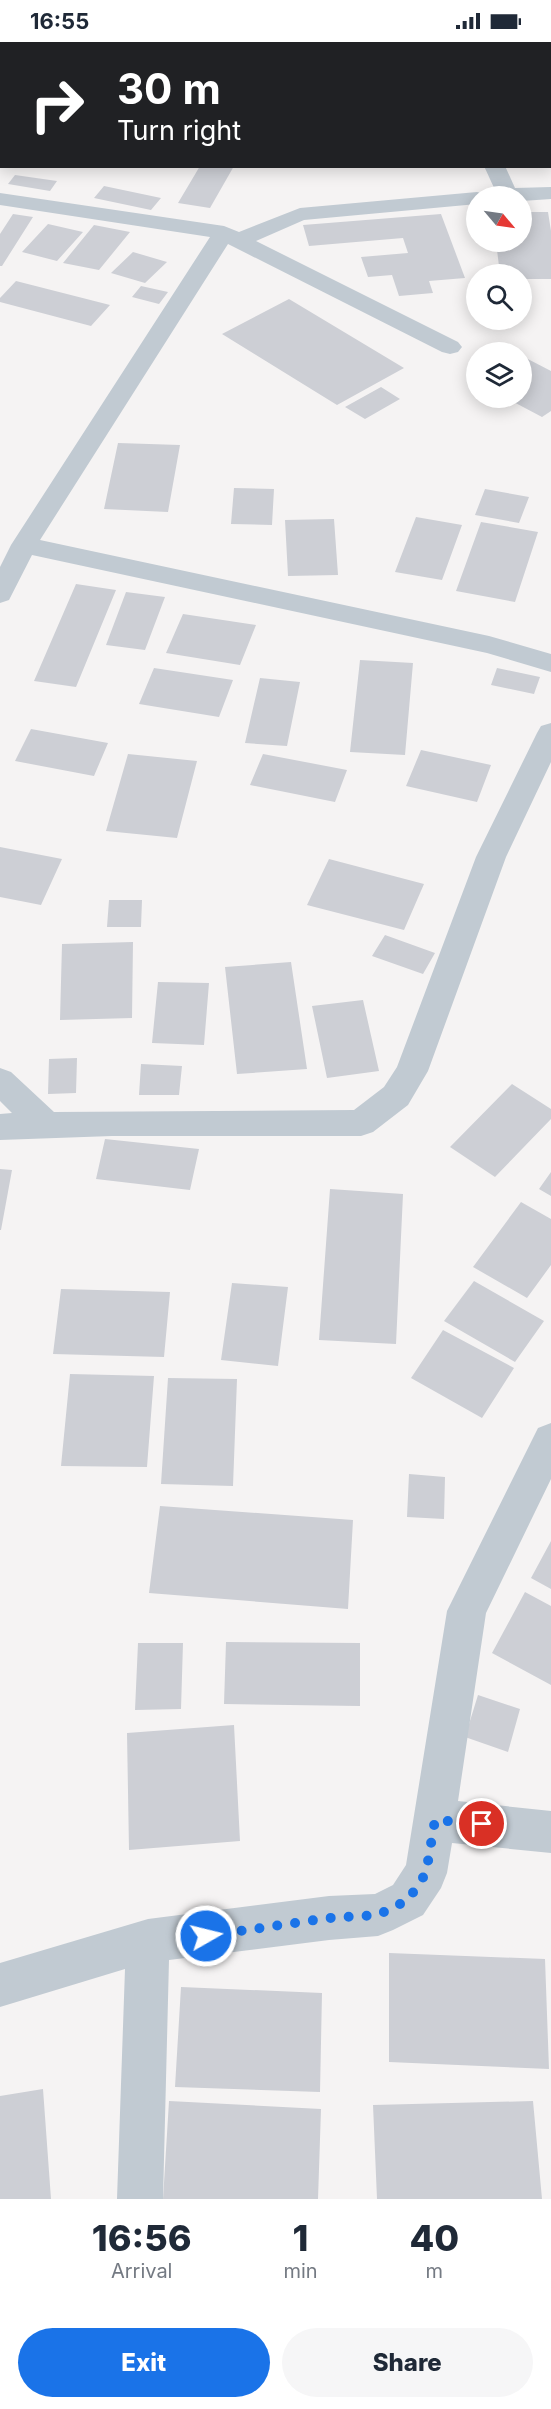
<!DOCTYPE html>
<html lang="en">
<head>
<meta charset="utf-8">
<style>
	:root { --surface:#fff; --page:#f6f6f7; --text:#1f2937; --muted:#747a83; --accent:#1a73e8 }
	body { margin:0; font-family:Inter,sans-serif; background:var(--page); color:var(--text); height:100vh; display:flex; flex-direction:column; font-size:22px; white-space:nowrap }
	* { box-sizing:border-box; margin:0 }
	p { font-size:20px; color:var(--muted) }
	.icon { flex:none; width:33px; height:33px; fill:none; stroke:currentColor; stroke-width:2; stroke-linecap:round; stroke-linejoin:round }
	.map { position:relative; height:2157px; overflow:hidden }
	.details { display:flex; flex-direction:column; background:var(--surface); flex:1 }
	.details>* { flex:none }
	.banner { position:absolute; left:0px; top:0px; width:552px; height:126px; box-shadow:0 3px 15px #0003; background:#202124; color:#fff; overflow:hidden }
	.needle { width:39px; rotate:119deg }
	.fabs { position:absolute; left:466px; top:144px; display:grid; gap:12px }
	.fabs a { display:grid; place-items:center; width:66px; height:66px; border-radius:50%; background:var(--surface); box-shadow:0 3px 15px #0003; font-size:30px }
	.pin { position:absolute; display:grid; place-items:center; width:51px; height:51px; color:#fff; margin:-26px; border:3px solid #fff; border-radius:50%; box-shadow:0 2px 6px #0007 }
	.me { position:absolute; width:66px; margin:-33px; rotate:82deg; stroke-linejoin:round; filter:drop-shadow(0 0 4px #0008) }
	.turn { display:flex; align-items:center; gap:21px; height:126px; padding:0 18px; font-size:27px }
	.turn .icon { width:78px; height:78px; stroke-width:2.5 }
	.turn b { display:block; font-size:42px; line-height:51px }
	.eta { display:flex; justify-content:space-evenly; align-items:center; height:102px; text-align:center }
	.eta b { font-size:36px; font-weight:800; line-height:42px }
	.button { display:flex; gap:12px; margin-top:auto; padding:12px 18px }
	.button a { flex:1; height:69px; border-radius:36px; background:var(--accent); color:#fff; font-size:24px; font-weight:800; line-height:69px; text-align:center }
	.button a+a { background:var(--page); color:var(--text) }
	.status { display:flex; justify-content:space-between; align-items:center; height:42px; padding:0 30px; background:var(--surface); direction:ltr }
	.status svg { height:16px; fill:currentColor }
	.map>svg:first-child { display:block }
</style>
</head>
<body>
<div class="status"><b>16:55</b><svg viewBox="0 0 49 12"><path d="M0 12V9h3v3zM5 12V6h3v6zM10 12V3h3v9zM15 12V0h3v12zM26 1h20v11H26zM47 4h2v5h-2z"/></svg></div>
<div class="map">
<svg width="551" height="2157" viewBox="0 0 551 2157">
	<rect width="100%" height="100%" fill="#f5f3f3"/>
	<path fill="#cdcfd5" d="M200,124H234L210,166L178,161Z
		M15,133L57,139L50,149L8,142Z
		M104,144L161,156L151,168L94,156Z
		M522,170H548L551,189V237H522V232H500L496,200H522Z
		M13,172L33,175L2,224H0V192Z
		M441,172L465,236L429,239L433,251L399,254L392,233L368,235L361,215L408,211L403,196L309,204L303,183Z
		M48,182L83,190L57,219L22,210Z
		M94,183L130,190L99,228L63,221Z
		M133,210L167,220L145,241L111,231Z
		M16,239L110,263L91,284L0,260V256Z
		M141,244L168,250L159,262L132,255Z
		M289,257L404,326L337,363L222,292Z
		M522,314L551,329V369L542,375L506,356H522Z
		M381,345L400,357L365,377L345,365Z
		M118,401L180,403L168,470L104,467Z
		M234,446L274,447L272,483L231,482Z
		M485,447L529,455L519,481L475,473Z
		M416,475L462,483L442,538L395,530Z
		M334,477L338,533L288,534L285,478Z
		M481,480L538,490L515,560L456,549Z
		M76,542L116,548L76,645L34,639Z
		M126,550L165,555L145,608L106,603Z
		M183,572L256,583L240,623L166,611Z
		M360,618L413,621L405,713L350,710Z
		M154,626L233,638L219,675L139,662Z
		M497,626L540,635L534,652L491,643Z
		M260,636L300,640L287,704L245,701Z
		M31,687L108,701L94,734L15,719Z
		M421,708L491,723L477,760L406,744Z
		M128,712L197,719L177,796L106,789Z
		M263,712L347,728L335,760L250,743Z
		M0,805L62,817L41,863L0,855Z
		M329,817L424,842L404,888L307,863Z
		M109,858H142L141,885H107Z
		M385,893L435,911L423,932L372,914Z
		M133,900L132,976L60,978L62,902Z
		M291,920L307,1027L237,1032L225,925Z
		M158,940L209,941L204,1003L152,1001Z
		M363,958L379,1029L327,1036L312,964Z
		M77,1016L76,1051L48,1052L49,1017Z
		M141,1022L182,1024L179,1053H139Z
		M512,1042L551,1067V1077L495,1135L450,1105Z
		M105,1097L199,1107L190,1148L96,1137Z
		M0,1127L12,1128L1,1188H0Z
		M551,1130V1154L539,1147Z
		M330,1147L403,1152L396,1302L319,1298Z
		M521,1160L551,1177V1223L527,1256L473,1225Z
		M474,1239L544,1279L515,1320L444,1279Z
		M232,1241L288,1245L278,1324L221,1318Z
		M61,1247L170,1250L164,1315L53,1312Z
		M443,1288L514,1326L482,1376L411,1336Z
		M70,1332L154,1334L147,1425L61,1424Z
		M168,1336L237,1337L233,1444L161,1442Z
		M409,1432L445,1435L444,1477L407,1475Z
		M160,1464L353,1478L348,1567L149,1551Z
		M551,1499V1547L531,1536Z
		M525,1550L551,1564V1643L492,1611Z
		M226,1600L360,1601V1664L224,1662Z
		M138,1601H183L181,1667L135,1668Z
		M478,1653L520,1667L508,1710L465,1695Z
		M234,1683L240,1799L129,1808L127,1691Z
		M389,1911L545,1917L549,2027L389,2020Z
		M181,1945L322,1951L320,2050L175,2045Z
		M43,2047L51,2157H0V2054Z
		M169,2059L321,2067L318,2157H163Z
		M533,2059L542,2157H377L373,2063Z"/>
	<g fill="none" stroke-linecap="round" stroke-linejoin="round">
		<path fill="#c1cad2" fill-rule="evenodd" d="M129,0H165L166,2H130Z
			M484,124H505L515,146L551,145V157L522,159V154H477V162L304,178L256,199L458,300L462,305L458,310L450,312L442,310L228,202L40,498L489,594L551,612V630L487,611L32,513L9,558L0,561V525L11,503L210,195L0,163V151L224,184L239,190L300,166L477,150L485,152L495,148Z
			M551,681V720L506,815L428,1029L408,1063L373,1090L361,1094H112L0,1098V1072L12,1071L0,1059V1026L11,1030L54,1070L354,1068L384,1045L397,1025L476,815L537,691L541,684Z
			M551,1381V1437L486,1571L458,1759L551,1769V1811L452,1801L447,1831L441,1846L423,1873L393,1888L378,1894L329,1898L169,1918L163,2157H117L125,1927L0,1965V1921L148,1877L329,1854L375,1852L393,1843L406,1823L447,1569L538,1386Z"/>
	</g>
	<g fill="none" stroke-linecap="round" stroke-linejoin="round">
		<path stroke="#1a73e8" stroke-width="10" stroke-dasharray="0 18" d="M206,1894L329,1876L378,1873L408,1858L426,1831L435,1778L482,1782"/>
	</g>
</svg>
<div class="fabs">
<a><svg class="needle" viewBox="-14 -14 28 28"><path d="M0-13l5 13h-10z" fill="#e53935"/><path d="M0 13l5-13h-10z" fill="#747a83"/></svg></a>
<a><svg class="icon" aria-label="search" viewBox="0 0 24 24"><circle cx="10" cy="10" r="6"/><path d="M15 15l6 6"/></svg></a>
<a><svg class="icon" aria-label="layers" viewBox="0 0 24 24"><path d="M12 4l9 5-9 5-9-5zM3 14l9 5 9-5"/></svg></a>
</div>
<div class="pin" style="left:482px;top:1782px;background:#d93025"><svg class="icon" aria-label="arrive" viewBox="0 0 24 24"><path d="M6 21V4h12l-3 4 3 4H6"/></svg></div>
<svg class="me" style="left:206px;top:1894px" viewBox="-20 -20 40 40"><circle r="17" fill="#1a73e8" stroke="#fff" stroke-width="3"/><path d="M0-11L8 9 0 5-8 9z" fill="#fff"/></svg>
<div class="banner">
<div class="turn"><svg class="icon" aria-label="right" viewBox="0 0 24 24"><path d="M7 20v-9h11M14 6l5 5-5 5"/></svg><div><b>30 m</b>Turn right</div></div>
</div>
</div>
<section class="details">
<div class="eta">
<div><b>16:56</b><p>Arrival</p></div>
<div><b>1</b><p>min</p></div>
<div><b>40</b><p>m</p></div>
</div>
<div class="button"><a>Exit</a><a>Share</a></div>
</section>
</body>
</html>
